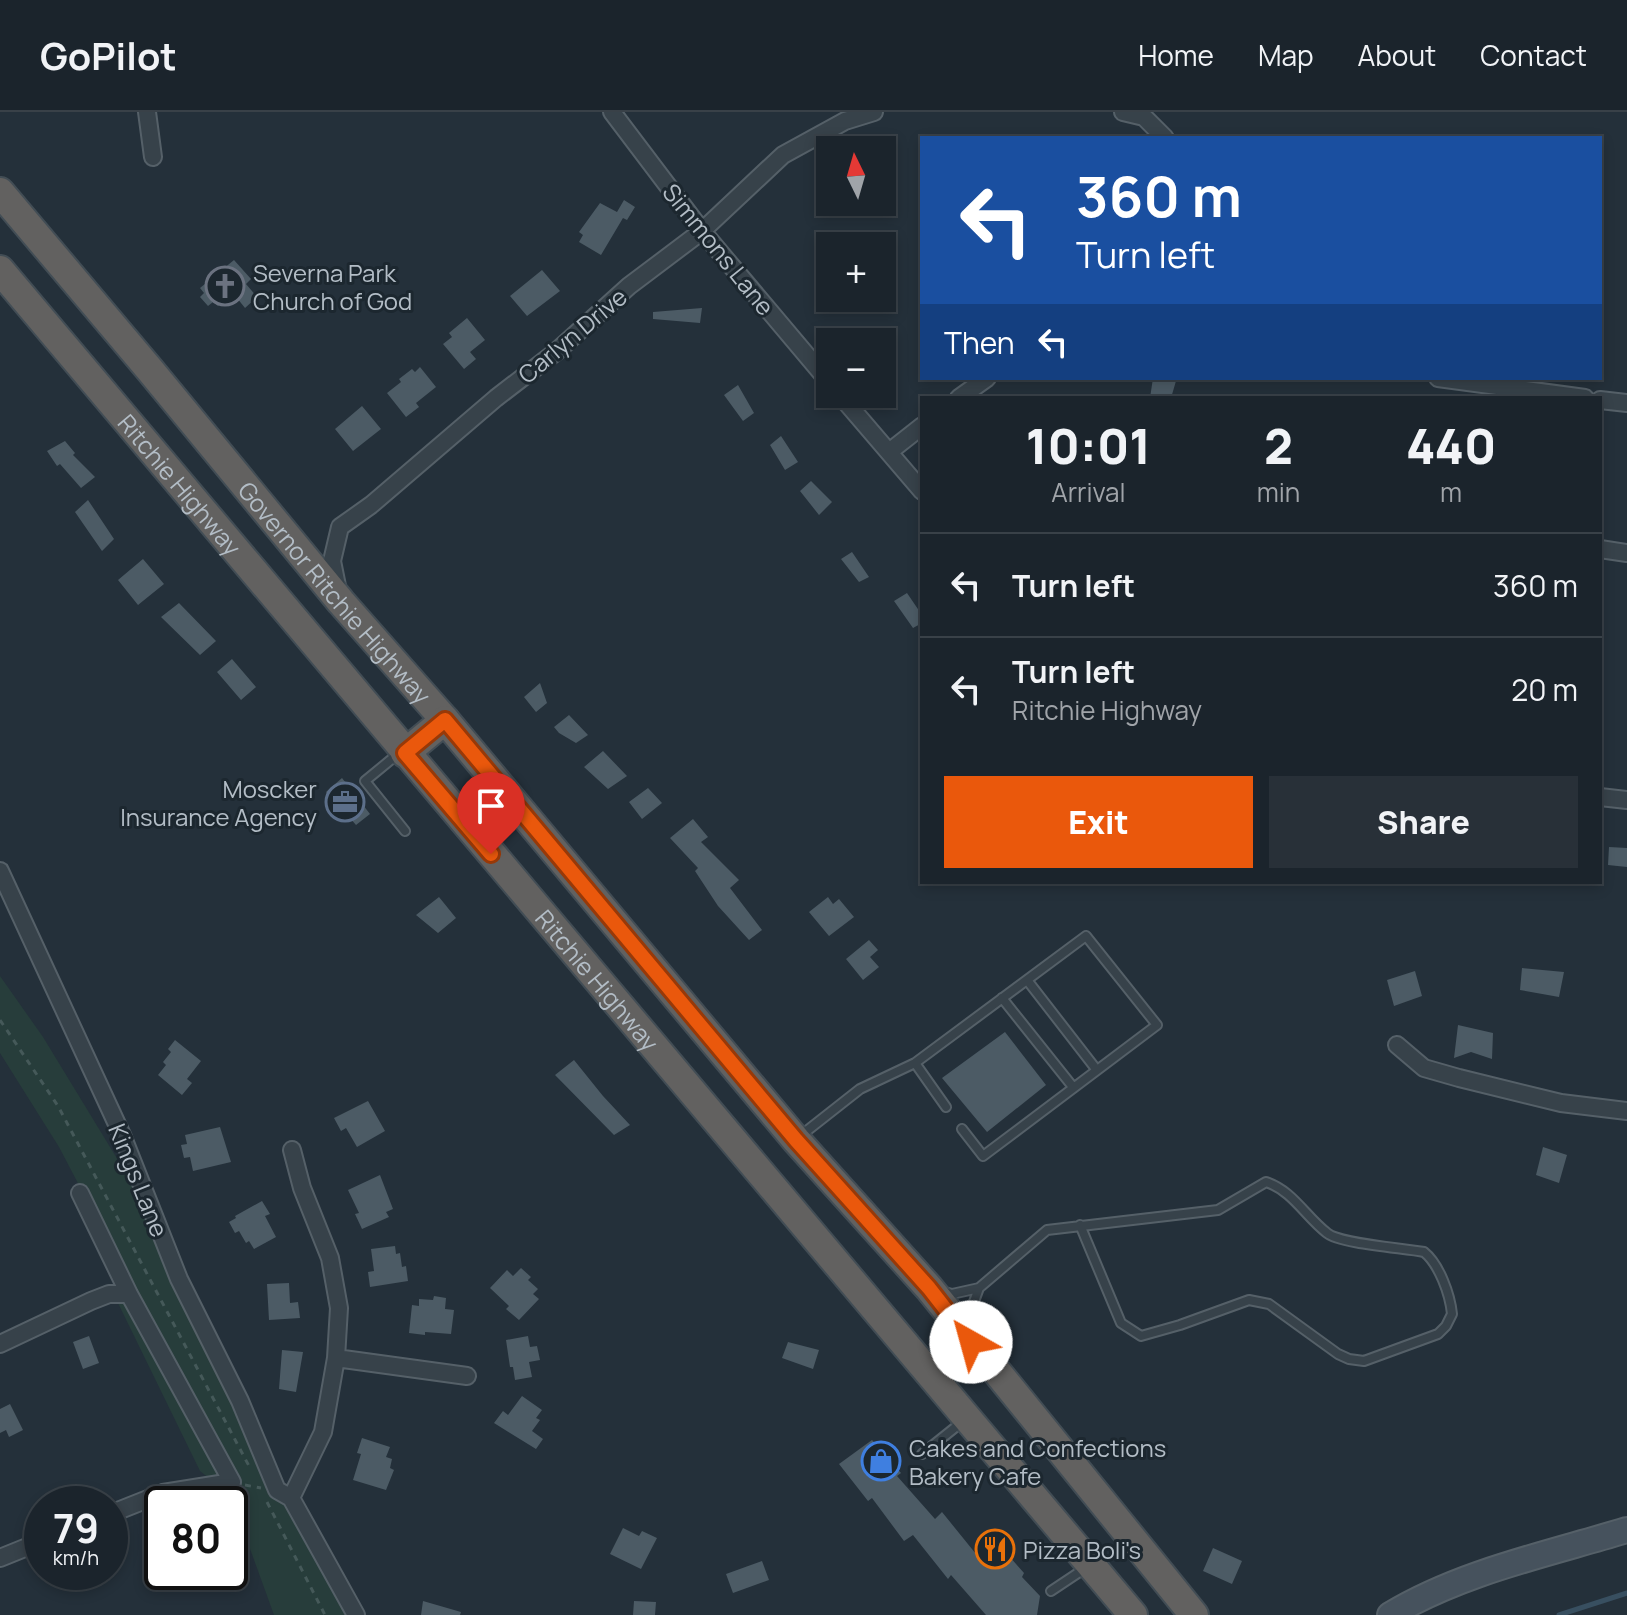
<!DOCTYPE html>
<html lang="en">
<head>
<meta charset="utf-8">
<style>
	:root { --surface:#1b242c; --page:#283038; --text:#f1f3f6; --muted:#a0a4a9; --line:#394148; --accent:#ea580c }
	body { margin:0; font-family:Manrope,sans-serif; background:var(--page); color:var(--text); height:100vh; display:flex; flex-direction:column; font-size:30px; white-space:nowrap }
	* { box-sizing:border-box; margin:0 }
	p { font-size:26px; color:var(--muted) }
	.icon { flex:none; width:44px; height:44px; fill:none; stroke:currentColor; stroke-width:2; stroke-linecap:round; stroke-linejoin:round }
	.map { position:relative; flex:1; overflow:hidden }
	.side { position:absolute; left:920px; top:284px; width:682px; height:488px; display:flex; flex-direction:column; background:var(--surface); border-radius:0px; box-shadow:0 4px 12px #0003,0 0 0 2px var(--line) }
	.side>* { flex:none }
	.top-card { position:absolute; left:920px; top:24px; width:682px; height:244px; border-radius:0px; box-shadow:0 4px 12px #0003,0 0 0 2px var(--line); background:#1a4fa0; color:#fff; overflow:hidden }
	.needle { width:52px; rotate:355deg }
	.controls { position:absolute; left:816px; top:24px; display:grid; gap:16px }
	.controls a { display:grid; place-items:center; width:80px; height:80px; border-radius:0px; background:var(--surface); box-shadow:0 4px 12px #0003,0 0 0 2px var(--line); font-size:40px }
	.speed { position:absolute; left:24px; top:1374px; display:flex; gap:16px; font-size:40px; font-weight:700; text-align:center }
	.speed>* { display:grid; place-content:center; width:104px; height:104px; border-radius:50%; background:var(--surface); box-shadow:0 4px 12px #0003,0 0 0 2px var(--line); line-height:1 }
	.speed small { font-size:20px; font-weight:400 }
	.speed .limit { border:4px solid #111; border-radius:12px; background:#fff; color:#111 }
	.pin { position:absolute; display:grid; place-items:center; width:68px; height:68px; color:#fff; margin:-82px -34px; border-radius:50% 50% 50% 0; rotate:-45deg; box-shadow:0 0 8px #0007 }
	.pin .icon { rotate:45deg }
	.me { position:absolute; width:88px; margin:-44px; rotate:322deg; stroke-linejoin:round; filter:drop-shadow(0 0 6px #0008) }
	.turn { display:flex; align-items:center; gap:28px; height:168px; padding:0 24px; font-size:36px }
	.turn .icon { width:104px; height:104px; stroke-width:2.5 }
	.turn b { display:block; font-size:56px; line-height:68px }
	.then { display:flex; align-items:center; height:76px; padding:0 24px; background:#0003; gap:16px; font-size:30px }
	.eta { display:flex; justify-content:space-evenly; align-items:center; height:136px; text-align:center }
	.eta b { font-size:48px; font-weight:800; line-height:56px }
	.button { display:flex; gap:16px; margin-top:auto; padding:16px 24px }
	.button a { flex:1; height:92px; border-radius:0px; background:var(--accent); color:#fff; font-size:32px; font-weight:800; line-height:92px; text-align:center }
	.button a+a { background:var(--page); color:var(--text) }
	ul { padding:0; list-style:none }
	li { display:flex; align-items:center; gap:24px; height:104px; padding:0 24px; border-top:2px solid var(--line) }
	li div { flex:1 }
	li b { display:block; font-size:30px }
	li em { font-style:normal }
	header { display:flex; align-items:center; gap:48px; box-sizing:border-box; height:112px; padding:0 40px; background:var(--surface); border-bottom:2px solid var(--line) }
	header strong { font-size:38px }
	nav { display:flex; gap:44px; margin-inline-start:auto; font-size:28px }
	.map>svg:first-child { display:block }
</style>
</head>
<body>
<header>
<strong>GoPilot</strong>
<nav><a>Home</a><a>Map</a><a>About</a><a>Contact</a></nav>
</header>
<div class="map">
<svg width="1627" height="1503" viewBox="0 0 1627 1503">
	<rect width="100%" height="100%" fill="#24303a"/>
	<path fill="#273d3b" d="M0,864L43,925L124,1058L345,1503H274L231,1384L200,1359L117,1189L136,1182L59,1035L0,941Z"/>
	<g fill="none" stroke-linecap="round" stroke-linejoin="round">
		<path stroke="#384f60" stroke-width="5" d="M1559,1503L1627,1481"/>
	</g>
	<path fill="#4c5b65" d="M624,88L635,95L627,108L623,106L601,143L579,130L583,123L579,120L600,91L617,100Z
		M234,148L251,167L246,172L257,185L245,196L233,181L218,194L213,190L208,194L200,185L204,181L200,176Z
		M542,158L560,179L527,204L510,184Z
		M702,196L700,211L653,207V200Z
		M467,206L485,228L470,240L476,247L464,257L443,232L452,225L449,221Z
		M420,255L436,275L416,291L419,295L406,305L387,281L401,270L399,267L412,257L415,260Z
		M1153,266L1176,269L1171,286H1150Z
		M738,273L754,301L743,309L724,283Z
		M362,294L381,317L353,339L335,317Z
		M781,324L798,350L785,358L770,333Z
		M65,329L75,341L73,343L95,365L81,376L60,352L57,354L47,339Z
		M811,369L832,390L819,403L800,379Z
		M88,388L114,427L102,439L75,400Z
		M852,440L869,465L859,470L841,447Z
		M143,447L164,472L138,493L118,468Z
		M907,481L922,503V511L913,516L894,489Z
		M179,491L216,529L200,543L161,505Z
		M232,547L256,575L241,588L217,560Z
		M540,571L547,591L536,600L524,585Z
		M569,603L588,623L576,631L559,621L554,615Z
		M603,639L627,664L608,677L584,655Z
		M342,666L370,702L356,713L343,698L339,701L326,685L328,683L326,680Z
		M648,676L662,691L642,707L629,690Z
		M693,707L708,725L701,730L739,768L730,776L762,818L749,828L718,794L695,759L698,756L670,726Z
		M1609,735L1627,736V755L1608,753Z
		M439,785L456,806L438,821L416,803Z
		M828,785L833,792L839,787L854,805L829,824L809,800Z
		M869,828L878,838L870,845L879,855L863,868L846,847Z
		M1522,856L1564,860L1559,885L1520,878Z
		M1415,859L1422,884L1394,894L1387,868Z
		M1458,913L1493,921L1492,947L1471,940L1454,946Z
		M1005,920L1046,973L987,1020L942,966Z
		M175,928L201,949L187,967L192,971L182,983L158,963L166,953L163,950L171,940L168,937Z
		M574,948L603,984L630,1013L614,1023L555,963Z
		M368,989L385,1019L357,1035L346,1016L341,1019L334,1006Z
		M220,1015L231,1050L193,1059L190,1045L184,1046L181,1033L187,1032L185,1023Z
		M1543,1035L1567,1043L1559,1071L1536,1063Z
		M380,1063L393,1097L386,1100L389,1105L362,1117L355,1102L359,1101L348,1078Z
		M262,1089L270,1102L265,1104L276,1125L254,1137L249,1129L246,1131L239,1119L235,1121L229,1110L236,1106L235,1104Z
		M395,1134L396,1142L400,1141L402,1155L406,1154L408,1169L370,1175L368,1160L374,1159L371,1137Z
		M521,1156L531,1165L528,1168L538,1177L533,1182L539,1187L519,1208L506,1197L509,1194L490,1176L507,1158L513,1164Z
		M289,1171L290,1191L298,1190L300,1206L269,1208L267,1172Z
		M434,1184L446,1186L445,1197L454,1198L451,1222L425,1220V1223L409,1221L412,1193L419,1194V1187L433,1188Z
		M89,1224L99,1251L83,1257L73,1230Z
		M528,1224L530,1235L537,1234L540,1248L529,1250L532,1265L515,1268L513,1255H510L506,1228Z
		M788,1230L819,1238L813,1257L782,1246Z
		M282,1238L303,1240L296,1280L279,1277Z
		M522,1284L542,1298L536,1306L540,1308L532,1319L543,1327L536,1337L494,1311L503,1299L508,1303Z
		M10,1292L23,1318L9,1325L6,1318L0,1321V1297Z
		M362,1326L390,1335L386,1345L392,1347L390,1356L394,1358L386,1378L353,1368L361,1342L357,1341Z
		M872,1328L901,1361L897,1364L935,1407L942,1400L976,1442L995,1428L1024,1461L1022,1465L1040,1484L1037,1503H986L951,1463L948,1467L913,1423L904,1429L872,1386L868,1389L839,1352Z
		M623,1416L639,1424L642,1419L657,1426L641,1457L610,1442Z
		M1213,1436L1242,1449L1232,1472L1203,1459Z
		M762,1449L769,1468L733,1481L726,1462Z
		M423,1489L461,1500L460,1503H421Z
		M634,1489L656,1490L655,1503H633Z"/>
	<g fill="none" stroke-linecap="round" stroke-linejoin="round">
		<defs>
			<path id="service" d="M399,641L365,669L405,719
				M1027,868L1096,957
				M1002,886L1073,975
				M915,951L946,995
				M799,1025L860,977L915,951L1086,824L1157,913L983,1044L962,1017
				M941,1179L952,1182L979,1176L1047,1118L1218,1098L1266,1070C1293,1079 1305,1104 1327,1121C1340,1132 1404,1136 1424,1140C1439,1152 1450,1182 1452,1202L1446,1214L1438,1222L1364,1249L1349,1247L1338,1242L1269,1192L1249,1188L1180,1213L1141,1224L1121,1211L1080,1113
				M971,1214V1198L979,1176
				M922,1342L962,1310
				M1051,1479L1087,1455"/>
			<path id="minor" d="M147,0L153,45
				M612,0L702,119L830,271
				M1123,0L1144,5L1165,26
				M1438,266L1585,286
				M839,282L922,379
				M959,286L987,266
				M1600,288L1627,291
				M889,340L922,314
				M1600,437L1627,441
				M338,479L332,449L340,415L371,393L496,286L557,239L629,174L702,119L783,43L845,9L874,0
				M1600,685L1627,688
				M0,759L122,1023L179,1167L240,1289L277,1378L291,1386L356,1503
				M1397,933L1424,956L1459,966L1561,991L1627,999
				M80,1081L129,1182L232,1370L163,1381L110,1402
				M0,1232L91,1189L109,1182H129
				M336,1246L467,1264
				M291,1386L323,1320L336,1246L339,1196L330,1146L302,1076L292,1038
				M0,1446L42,1429"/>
			<path id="secondary" d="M1390,1503C1461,1460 1548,1442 1627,1418"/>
			<g id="trunk">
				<path id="s1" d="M0,80L150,258L341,490L445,608L796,1028L929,1176L1194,1503"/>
				<path id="s2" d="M0,158L1133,1503"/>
				<path d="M405,641L445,608"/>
			</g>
		</defs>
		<use href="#service" stroke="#556068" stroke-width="12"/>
		<use href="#minor" stroke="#556068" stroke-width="20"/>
		<use href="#secondary" stroke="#556068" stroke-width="28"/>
		<use href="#trunk" stroke="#424d55" stroke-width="32"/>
		<path stroke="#455959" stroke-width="3" stroke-dasharray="6 6" stroke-linecap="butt" d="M0,908L58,994L249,1354
			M245,1373L261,1376
			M267,1390L325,1503"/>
		<use href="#service" stroke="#37424a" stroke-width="8"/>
		<use href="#minor" stroke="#37424a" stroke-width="16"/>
		<use href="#secondary" stroke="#46525d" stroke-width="24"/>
		<use href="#trunk" stroke="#626160" stroke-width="28"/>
	</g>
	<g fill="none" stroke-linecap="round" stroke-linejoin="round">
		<defs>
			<path id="route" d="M491,742L405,641L445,608L796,1028L929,1176L971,1230"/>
		</defs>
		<use href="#route" stroke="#983908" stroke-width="20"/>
		<use href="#route" stroke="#ea580c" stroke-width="14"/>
	</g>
	<defs>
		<symbol id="church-ring" viewBox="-11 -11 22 22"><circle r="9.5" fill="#1c272f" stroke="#6b7280" stroke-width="1.5"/><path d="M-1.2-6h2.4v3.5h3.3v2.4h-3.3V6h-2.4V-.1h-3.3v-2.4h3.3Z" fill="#6b7280"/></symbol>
		<symbol id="office-ring" viewBox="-11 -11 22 22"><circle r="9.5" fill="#1c272f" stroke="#5c6f8a" stroke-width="1.5"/><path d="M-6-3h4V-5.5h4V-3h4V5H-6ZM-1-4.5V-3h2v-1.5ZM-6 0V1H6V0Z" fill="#5c6f8a"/></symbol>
		<symbol id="shop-ring" viewBox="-11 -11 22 22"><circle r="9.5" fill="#1c272f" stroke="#3f7fe0" stroke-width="1.5"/><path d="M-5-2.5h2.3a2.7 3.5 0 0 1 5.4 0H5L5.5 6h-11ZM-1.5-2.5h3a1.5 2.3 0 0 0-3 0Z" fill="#3f7fe0"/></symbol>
		<symbol id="restaurant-ring" viewBox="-11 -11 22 22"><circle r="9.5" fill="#1c272f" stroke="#e8710a" stroke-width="1.5"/><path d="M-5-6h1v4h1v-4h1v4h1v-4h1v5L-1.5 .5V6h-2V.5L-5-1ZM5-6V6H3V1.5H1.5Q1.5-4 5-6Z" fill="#e8710a"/></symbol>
	</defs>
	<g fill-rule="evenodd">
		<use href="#church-ring" x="203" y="152" width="44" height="44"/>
		<use href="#office-ring" x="323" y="668" width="44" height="44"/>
		<use href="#shop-ring" x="859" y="1327" width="44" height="44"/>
		<use href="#restaurant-ring" x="973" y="1415" width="44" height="44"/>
	</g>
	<g text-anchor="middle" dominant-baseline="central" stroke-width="6" stroke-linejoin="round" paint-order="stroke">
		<g font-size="24" fill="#b3bdc6" stroke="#1c272f">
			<text transform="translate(719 137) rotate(51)">Simmons Lane</text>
			<text transform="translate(572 223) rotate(-40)">Carlyn Drive</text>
			<text stroke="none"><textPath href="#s2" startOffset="280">Ritchie Highway</textPath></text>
			<text stroke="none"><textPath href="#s1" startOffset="522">Governor Ritchie Highway</textPath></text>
			<text stroke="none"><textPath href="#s2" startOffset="928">Ritchie Highway</textPath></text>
			<text transform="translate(139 1068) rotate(68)">Kings Lane</text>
		</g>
		<g font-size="24" fill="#b3bdc6" stroke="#1c272f" text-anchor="start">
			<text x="253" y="160">Severna Park<tspan x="253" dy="28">Church of God</tspan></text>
			<text x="317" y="676" text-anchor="end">Moscker<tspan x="317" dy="28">Insurance Agency</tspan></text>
			<text x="909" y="1335">Cakes and Confections<tspan x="909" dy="28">Bakery Cafe</tspan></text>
			<text x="1023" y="1437">Pizza Boli's</text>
		</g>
	</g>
</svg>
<div class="controls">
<a><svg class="needle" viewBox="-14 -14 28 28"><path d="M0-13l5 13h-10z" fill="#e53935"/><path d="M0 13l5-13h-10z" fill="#a0a4a9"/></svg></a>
<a>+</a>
<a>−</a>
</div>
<div class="speed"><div>79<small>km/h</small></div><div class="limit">80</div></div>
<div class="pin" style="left:491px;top:742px;background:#d93025"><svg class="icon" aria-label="arrive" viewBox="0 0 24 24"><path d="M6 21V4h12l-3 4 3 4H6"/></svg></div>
<svg class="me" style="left:971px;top:1230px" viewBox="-20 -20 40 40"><circle r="19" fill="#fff"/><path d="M0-13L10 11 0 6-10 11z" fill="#ea580c"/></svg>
<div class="top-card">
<div class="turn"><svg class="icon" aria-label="left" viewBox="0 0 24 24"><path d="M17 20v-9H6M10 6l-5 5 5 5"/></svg><div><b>360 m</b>Turn left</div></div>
<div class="then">Then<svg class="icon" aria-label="left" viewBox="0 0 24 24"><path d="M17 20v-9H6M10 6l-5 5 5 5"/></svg></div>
</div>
<section class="side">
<div class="eta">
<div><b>10:01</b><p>Arrival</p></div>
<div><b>2</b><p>min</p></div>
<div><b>440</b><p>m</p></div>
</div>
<ul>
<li><svg class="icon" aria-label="left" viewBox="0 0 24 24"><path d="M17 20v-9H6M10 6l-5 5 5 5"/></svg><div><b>Turn left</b></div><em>360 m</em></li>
<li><svg class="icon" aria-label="left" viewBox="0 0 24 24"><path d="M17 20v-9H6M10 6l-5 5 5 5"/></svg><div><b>Turn left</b><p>Ritchie Highway</p></div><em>20 m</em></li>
</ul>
<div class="button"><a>Exit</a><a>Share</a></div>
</section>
</div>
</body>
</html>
